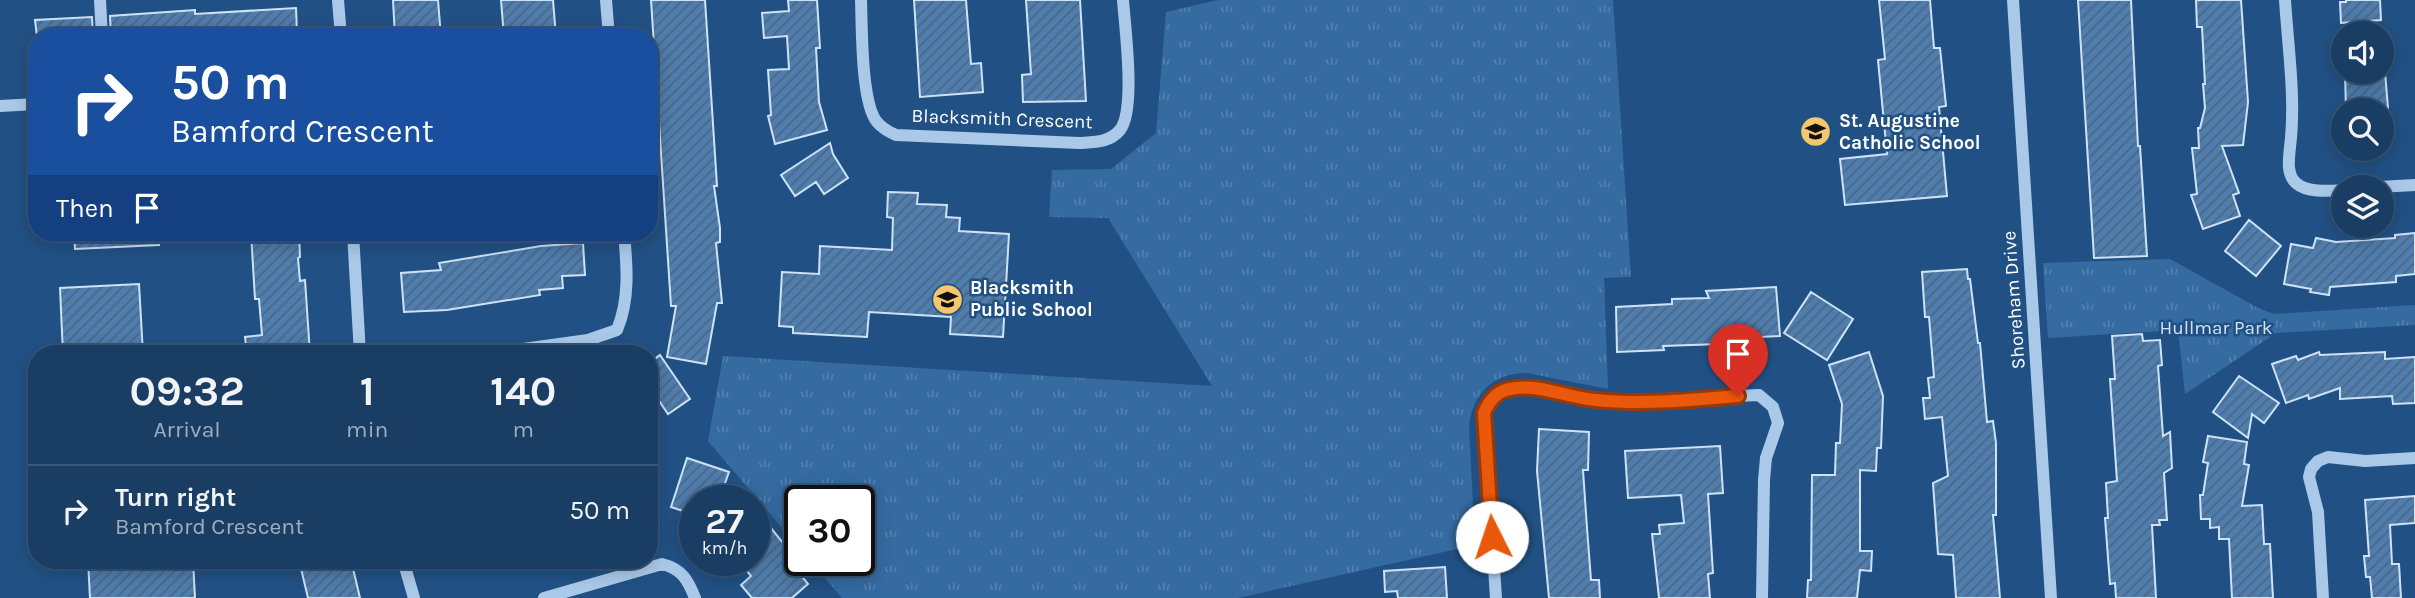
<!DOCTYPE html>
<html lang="en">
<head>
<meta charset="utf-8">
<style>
	:root { --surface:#193d63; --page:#26486c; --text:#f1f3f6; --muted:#9faebe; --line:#375678 }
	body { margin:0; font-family:Karla,sans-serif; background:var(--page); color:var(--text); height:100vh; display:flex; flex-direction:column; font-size:26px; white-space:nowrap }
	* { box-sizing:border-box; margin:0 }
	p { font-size:23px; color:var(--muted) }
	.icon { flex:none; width:38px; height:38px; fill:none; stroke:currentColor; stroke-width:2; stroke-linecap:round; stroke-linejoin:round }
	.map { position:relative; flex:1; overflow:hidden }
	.drawer { position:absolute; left:28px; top:345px; width:630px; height:224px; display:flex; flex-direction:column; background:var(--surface); border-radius:28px; box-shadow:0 4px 18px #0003,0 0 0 2px var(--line) }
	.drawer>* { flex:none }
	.top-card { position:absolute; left:28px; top:28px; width:630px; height:214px; border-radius:28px; box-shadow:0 4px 18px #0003,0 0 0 2px var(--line); background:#1a4fa0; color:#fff; overflow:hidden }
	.tools { position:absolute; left:2331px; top:21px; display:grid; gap:14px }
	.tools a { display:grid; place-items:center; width:63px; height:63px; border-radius:50%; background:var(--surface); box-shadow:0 4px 18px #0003,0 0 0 2px var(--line); font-size:35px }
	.speed { position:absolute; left:679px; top:485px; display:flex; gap:14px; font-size:35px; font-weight:700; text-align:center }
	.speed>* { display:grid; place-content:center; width:91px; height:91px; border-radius:50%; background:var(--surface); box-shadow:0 4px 18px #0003,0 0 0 2px var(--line); line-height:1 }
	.speed small { font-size:18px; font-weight:400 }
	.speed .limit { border:4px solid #111; border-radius:10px; background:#fff; color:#111 }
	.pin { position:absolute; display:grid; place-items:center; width:60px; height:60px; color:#fff; margin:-72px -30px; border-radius:50% 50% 50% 0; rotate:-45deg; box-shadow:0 0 7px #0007 }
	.pin .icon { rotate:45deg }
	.me { position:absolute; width:77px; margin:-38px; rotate:356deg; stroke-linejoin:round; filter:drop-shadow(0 0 5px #0008) }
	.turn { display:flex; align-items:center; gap:24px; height:147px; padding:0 28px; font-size:32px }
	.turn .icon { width:91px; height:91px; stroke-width:2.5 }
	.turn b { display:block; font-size:49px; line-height:60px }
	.then { display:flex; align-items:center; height:66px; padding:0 28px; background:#0003; gap:14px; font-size:26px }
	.eta { display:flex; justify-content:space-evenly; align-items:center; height:119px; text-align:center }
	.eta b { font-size:42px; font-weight:700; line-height:49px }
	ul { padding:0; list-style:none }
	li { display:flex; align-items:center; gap:21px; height:91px; padding:0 28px; border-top:2px solid var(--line) }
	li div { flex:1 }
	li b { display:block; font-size:26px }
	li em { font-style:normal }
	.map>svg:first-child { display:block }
</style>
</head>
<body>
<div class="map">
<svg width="2415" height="598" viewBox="0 0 2415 598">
	<defs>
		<pattern id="park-tufts" width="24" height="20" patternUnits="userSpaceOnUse" patternTransform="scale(1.75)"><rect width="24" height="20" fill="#356ba1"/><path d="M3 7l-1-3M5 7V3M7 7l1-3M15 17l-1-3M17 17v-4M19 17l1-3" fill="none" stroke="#5381af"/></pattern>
		<pattern id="building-hatch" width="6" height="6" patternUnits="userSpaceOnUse" patternTransform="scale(1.75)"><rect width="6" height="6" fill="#4e7dae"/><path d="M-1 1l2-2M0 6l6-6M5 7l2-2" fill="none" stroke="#4d6782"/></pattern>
	</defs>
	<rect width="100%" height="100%" fill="#215184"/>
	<path fill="url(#park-tufts)" d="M1218,0H1613L1631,277L1604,278L1608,389L1527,373C1494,373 1473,393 1469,425L1475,545L1238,598H842L809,560H859V500H800V549L708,441L723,356L1212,386L1108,218L1049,217L1052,170L1111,169L1156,133L1166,12Z
		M2170,259L2258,308L2274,314L2415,305V325L2276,333L2185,394L2178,330L2048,338L2043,263Z"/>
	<path fill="url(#building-hatch)" stroke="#cee2f7" stroke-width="2" d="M393,0H438L441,37H395Z
		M501,0H553L556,37H504Z
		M651,0H705L717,186H714L720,228V242L716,243L722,303H717L706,364L667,357L676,306H671Z
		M788,0H817L820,48H816L819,102L827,130L775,144L768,116L771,115L768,70L789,69L787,36L764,38L762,13L789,11Z
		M914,0H966L971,64L981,63L983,92L920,97Z
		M1026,0H1080L1086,101L1023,102L1022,75L1031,74Z
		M1879,0H1930L1934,48H1940L1946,106L1939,107L1947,196L1845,205L1840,159L1887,154L1878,60L1885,59Z
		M2078,0H2131L2138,146H2140L2147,256L2094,258Z
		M2196,0H2241L2248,102L2243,145L2222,146L2239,193L2233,195L2240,216L2203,229L2191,195L2197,194L2192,148H2199L2198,128H2200L2205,108L2203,84H2205L2202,27H2197Z
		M2346,0H2380L2381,20L2341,23L2340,2H2346Z
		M296,8L297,33L233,37H111L110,16L195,10V14Z
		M92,17L93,37H37L35,20Z
		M2385,72L2388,108L2346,110L2345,73Z
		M830,143L833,154L848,178L824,194L816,182L795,196L781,175Z
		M888,192L918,193L917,204L947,205L946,217L960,218L959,231L1009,234L1003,337L950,334L951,317L869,312L867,337L793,333V327L779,326L782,272L819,274L820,246L892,250L893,218L887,217Z
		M2249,220L2281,246L2256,276L2225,251Z
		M74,233H159V245L75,249Z
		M251,233H299L300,257L298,258L300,281L305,280L310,354H247L245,337L262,335L259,299H255Z
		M2415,233V274L2396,276V282L2330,287L2329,295L2310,292L2311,289L2284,284L2291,244L2313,248L2316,238L2336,242L2395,238V235Z
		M583,243L585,275L562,276L563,288L539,290L540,295L447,310L404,312L401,273L441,270L439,263L541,246Z
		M1967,269L1968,279H1970L1978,343H1980L1987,422L1993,421L1996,443V515H1993L2000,598H1956L1953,555L1938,554L1933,483L1948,476L1942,417L1925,419L1923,398H1930L1928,378L1934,377L1929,317H1925L1922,272Z
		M139,284L143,354H63L60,288Z
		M1776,287L1780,336L1720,339V344L1663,346L1664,350L1617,352L1616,307L1672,304V299L1709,298L1706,291Z
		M1811,292L1853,319L1827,360L1784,333Z
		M2142,334L2143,341L2160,340L2162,365L2158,366L2163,436L2170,432L2172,468L2164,473L2167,520H2159L2160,525H2152L2156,598H2116L2115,583L2110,584L2105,518H2108L2106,483L2117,481L2110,379H2115L2112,336Z
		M1869,352L1883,396L1881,448H1877L1876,471L1860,470V551H1872L1871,571L1860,570L1857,598H1807L1808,580H1811L1812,475H1835L1836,443H1840L1842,404L1829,365Z
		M2319,352L2320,355L2385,352V359L2415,357V403L2393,404L2392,396L2340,399V388L2309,399L2308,395L2286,403L2272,364L2296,356L2298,360Z
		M660,355L690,399L668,414L649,386V363Z
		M2239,376L2279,403L2264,423L2252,414L2248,438L2213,412Z
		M1539,429L1589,432L1588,470H1583L1587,528L1591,580H1599L1600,598H1549L1537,471Z
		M2208,436L2247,442L2244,464L2249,465L2242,506L2262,505L2264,544H2270L2273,598H2232L2229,539H2219V527L2210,528V519H2201L2200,495H2203L2208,463L2203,462Z
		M1720,446L1723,493L1708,494L1713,573L1708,574L1710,598H1659L1652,534H1660L1659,525L1684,523L1681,495L1628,498L1625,451Z
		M687,458L729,472L719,500H695V515L671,507Z
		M2415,496V523L2390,525L2392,564H2399L2401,598H2372L2370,577H2366L2364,556H2369L2365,500Z
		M754,507L800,564L795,568L808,584L792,598H752L741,585L751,576L738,560H754Z
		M88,560H193L195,598H90Z
		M299,560H351L360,598H308Z
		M1445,567L1447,598H1398L1397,591L1385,592L1384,571Z"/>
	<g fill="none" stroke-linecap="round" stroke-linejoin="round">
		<path stroke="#aac9e9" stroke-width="12" d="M100,0L102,37
			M338,0L341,37
			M606,0L609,37
			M861,0C862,27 861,103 877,122C882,128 889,132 896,135L1079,143C1094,142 1109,143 1120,130C1136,110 1125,28 1123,0
			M2013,0L2051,598
			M2285,0C2288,48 2296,99 2290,147C2289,158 2286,174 2296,183C2307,193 2329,191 2343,190
			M0,106L37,104
			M2379,187L2415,185
			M353,233L360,354
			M486,354L588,340L617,330C630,299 627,266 624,233
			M403,560L414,598
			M544,598L662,564C682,569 688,580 695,598
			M1496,598L1484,413C1489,403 1495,394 1506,389C1530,381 1570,398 1595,400C1603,401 1610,401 1618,401L1759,395L1773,407L1778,423L1766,458L1764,480L1762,598
			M2323,598L2318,512L2309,477L2311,469L2318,461L2328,457L2365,461L2415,458"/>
	</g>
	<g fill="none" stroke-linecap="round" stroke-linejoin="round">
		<defs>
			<path id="route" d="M1492,537L1484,413C1489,401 1497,391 1510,389C1539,383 1568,398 1596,400C1643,405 1692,400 1738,396"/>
		</defs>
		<use href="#route" stroke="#983908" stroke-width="18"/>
		<use href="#route" stroke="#ea580c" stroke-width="12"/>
	</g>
	<defs>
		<symbol id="school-disc" viewBox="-11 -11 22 22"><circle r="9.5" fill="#f5c76b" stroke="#215184"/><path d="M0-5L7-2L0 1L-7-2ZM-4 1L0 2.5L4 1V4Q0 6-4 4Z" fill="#111"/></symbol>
	</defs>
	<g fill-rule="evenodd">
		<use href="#school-disc" x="1798" y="114" width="35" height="35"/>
		<use href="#school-disc" x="930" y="282" width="35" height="35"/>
	</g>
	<g text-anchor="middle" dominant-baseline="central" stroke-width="5" stroke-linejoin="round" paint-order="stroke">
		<g font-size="19" fill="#fff" stroke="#215184">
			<text transform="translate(1002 119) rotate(2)">Blacksmith Crescent</text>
			<text transform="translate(2014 300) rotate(-94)">Shoreham Drive</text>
		</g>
		<g font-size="19" font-weight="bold" fill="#fff" stroke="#215184" text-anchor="start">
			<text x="1839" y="121">St. Augustine<tspan x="1839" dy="22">Catholic School</tspan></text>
			<text x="970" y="288">Blacksmith<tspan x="970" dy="22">Public School</tspan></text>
		</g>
		<g font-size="19" fill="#cee2f7" stroke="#215184">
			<text x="2216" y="328">Hullmar Park</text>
		</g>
	</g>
</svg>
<div class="tools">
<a><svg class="icon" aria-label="sound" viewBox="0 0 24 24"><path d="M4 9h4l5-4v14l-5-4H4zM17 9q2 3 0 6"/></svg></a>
<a><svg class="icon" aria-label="search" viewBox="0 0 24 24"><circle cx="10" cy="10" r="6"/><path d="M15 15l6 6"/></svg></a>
<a><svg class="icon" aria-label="layers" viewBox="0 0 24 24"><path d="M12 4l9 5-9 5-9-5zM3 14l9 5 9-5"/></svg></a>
</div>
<div class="speed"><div>27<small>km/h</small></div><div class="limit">30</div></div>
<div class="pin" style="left:1738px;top:396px;background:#d93025"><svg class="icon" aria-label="arrive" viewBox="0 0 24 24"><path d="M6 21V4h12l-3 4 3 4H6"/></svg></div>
<svg class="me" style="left:1492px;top:537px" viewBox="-20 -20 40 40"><circle r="19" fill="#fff"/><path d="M0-13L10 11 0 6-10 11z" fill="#ea580c"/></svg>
<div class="top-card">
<div class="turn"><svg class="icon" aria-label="right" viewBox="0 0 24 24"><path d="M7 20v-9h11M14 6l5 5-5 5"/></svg><div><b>50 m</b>Bamford Crescent</div></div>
<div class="then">Then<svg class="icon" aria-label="arrive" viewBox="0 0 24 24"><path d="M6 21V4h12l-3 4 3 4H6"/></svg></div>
</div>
<section class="drawer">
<div class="eta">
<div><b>09:32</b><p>Arrival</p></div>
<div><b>1</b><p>min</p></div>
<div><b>140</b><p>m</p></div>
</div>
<ul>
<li><svg class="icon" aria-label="right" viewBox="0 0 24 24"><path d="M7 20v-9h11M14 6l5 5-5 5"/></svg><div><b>Turn right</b><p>Bamford Crescent</p></div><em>50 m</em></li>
</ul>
</section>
</div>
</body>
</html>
